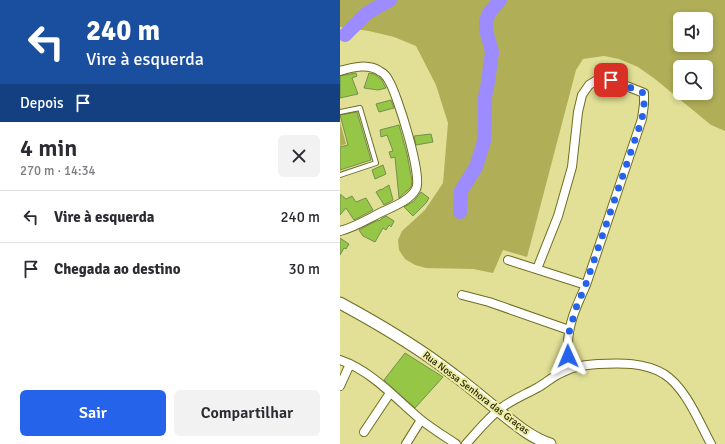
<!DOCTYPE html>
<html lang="pt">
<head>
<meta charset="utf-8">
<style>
	:root { --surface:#fff; --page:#f2f2f3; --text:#2b2b33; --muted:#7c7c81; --line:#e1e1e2; --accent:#2563eb }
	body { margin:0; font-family:Signika,sans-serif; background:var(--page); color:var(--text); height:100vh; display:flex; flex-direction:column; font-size:15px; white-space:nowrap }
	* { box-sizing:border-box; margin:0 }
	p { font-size:13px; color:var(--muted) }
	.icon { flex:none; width:22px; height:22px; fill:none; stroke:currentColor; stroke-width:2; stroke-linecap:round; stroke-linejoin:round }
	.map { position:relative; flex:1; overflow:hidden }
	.panel { display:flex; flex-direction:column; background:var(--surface); width:340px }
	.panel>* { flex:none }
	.banner { background:#1a4fa0; color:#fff; overflow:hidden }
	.buttons { position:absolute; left:333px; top:12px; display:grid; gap:8px }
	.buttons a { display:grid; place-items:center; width:40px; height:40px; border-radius:6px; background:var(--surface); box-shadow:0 2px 6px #0003; font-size:20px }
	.pin { position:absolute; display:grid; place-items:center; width:34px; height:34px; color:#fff; margin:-17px; border-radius:8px; box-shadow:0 2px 6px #0006 }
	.me { position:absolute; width:44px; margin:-22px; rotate:359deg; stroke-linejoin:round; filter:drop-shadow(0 0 3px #0008) }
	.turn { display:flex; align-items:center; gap:14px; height:84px; padding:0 20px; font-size:18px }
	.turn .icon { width:52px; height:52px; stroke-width:2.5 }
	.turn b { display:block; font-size:28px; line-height:34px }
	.then { display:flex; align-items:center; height:38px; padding:0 20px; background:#0003; gap:8px; font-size:15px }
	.round { display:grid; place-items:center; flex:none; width:42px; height:42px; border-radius:6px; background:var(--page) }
	.headline { display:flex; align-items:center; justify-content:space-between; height:68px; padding:0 20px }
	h1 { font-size:24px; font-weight:600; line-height:30px }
	.cta { display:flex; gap:8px; margin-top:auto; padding:8px 20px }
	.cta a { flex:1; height:46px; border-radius:6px; background:var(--accent); color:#fff; font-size:16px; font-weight:600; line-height:46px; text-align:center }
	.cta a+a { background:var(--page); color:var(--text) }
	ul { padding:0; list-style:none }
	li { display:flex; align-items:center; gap:12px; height:52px; padding:0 20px; border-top:1px solid var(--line) }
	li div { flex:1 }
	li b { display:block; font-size:15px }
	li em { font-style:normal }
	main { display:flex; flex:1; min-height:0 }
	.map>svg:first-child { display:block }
</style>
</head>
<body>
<main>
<section class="panel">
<div class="banner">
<div class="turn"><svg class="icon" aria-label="left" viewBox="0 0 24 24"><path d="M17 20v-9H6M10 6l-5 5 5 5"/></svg><div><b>240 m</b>Vire à esquerda</div></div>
<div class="then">Depois<svg class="icon" aria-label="arrive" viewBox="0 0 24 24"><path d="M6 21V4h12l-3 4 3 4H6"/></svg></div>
</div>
<div class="headline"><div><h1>4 min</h1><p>270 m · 14:34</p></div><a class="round"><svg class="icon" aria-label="close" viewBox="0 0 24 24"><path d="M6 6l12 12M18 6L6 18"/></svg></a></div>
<ul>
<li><svg class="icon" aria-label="left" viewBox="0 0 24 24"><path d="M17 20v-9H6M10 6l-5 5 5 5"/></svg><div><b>Vire à esquerda</b></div><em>240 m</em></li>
<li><svg class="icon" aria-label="arrive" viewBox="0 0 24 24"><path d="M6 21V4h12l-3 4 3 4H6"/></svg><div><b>Chegada ao destino</b></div><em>30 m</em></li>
</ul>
<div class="cta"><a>Sair</a><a>Compartilhar</a></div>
</section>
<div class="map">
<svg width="385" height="444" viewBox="0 0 385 444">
	<rect width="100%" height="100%" fill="#e1e096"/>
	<path fill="#b0ae57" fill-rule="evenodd" d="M0,0H385V131L371,125L315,79L298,67L279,59L264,56L243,59L236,70L187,257L163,250L153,273L133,269L86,268L75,265L65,259L59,250L58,240L62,231L85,210L103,183L108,123L96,85L76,46L54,37L29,31L0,27ZM340,19H366V45H340ZM340,67H366V93H340Z
		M0,122L6,144L0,146Z"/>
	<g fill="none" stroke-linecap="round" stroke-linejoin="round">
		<path stroke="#9c8cff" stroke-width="14" d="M5,35L27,13L50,0
			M120,212L121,191L136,167L144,141L145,126V97L148,82L152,52L146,30V21L149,13L160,0"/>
	</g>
	<path fill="#95c646" stroke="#748f50" d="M16,73L17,76L12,78L18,94L0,98V76Z
		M29,73L34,74L41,79L46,88L38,90L24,88Z
		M51,100L54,108L39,112L36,104Z
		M17,112L31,160L0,170V147L8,145L0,115Z
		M59,125L67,154L72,181L71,187L69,189L59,198L55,157L51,158L49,152L53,151L47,135L41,137L40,130Z
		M91,134L93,142L76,145L74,136Z
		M43,165L46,174L35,179L32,170Z
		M49,185L53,200L44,205L36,192L41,189V190Z
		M81,192L89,198L86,203L73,216L64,207L74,201Z
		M0,194L6,199L12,196L16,202L26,198L33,210L14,220L6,208L0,215Z
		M46,216L54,221L51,227L49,225L46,230L43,228L35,242L23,236L19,230L38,220L39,221L41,219Z
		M0,238L9,244L6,249L4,248L0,255Z
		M65,353L103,377L75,408L44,380Z"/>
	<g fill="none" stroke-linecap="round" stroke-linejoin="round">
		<defs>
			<path id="lane" d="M0,112L20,108L36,163L0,175"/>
			<path id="street" d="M0,71C13,67 29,63 41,72C45,74 47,77 49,81C57,94 83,176 76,189C70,200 55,206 44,211C29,218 16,227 0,231
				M168,260L246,285
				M197,269L218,216L232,167L238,112L242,95L249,85L257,80H271L304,93V104L302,119L246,285C238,303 228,323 228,344C228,352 229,361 229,369
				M122,295L149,302L229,330
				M0,360C32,371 55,398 80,419C91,428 104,436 116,444
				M0,386L10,364
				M24,432L50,393
				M66,444L81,420
				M126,444C137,432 147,419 160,409C171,400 184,395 197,388C206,383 213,376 223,372C234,366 246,365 258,364C281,363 304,362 324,374C346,388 359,422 371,444"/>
			<path id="secondary" d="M0,303C39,324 78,347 114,375C129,386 144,399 159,411C175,424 190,437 210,444"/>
		</defs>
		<use href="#lane" stroke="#6f6d23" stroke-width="6"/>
		<use href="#street" stroke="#6f6d23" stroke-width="10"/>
		<use href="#secondary" stroke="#6f6d23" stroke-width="13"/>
		<use href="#lane" stroke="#fff" stroke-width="4"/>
		<use href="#street" stroke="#fff" stroke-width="8"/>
		<use href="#secondary" stroke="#fff" stroke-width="11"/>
	</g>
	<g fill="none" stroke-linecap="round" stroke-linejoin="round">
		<path stroke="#2563eb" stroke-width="7" stroke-dasharray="0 12.6" d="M228,356V336L236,308L246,284L302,119L304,104V93L271,80"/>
	</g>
	<g text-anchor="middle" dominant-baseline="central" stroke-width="4" stroke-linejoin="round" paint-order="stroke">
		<g font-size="10" fill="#282709" stroke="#eeeda3">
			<text transform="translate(136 393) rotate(37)">Rua Nossa Senhora das Graças</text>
		</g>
	</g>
</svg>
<div class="buttons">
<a><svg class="icon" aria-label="sound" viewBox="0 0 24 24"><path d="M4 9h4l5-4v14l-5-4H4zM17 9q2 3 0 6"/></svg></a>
<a><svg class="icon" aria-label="search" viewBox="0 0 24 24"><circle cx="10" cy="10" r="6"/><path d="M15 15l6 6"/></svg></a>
</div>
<div class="pin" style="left:271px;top:80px;background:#d93025"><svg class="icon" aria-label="arrive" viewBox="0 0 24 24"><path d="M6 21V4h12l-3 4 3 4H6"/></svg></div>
<svg class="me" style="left:228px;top:356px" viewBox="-20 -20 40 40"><path d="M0-17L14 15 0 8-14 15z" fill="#2563eb" stroke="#fff" stroke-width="4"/></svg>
</div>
</main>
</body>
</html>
